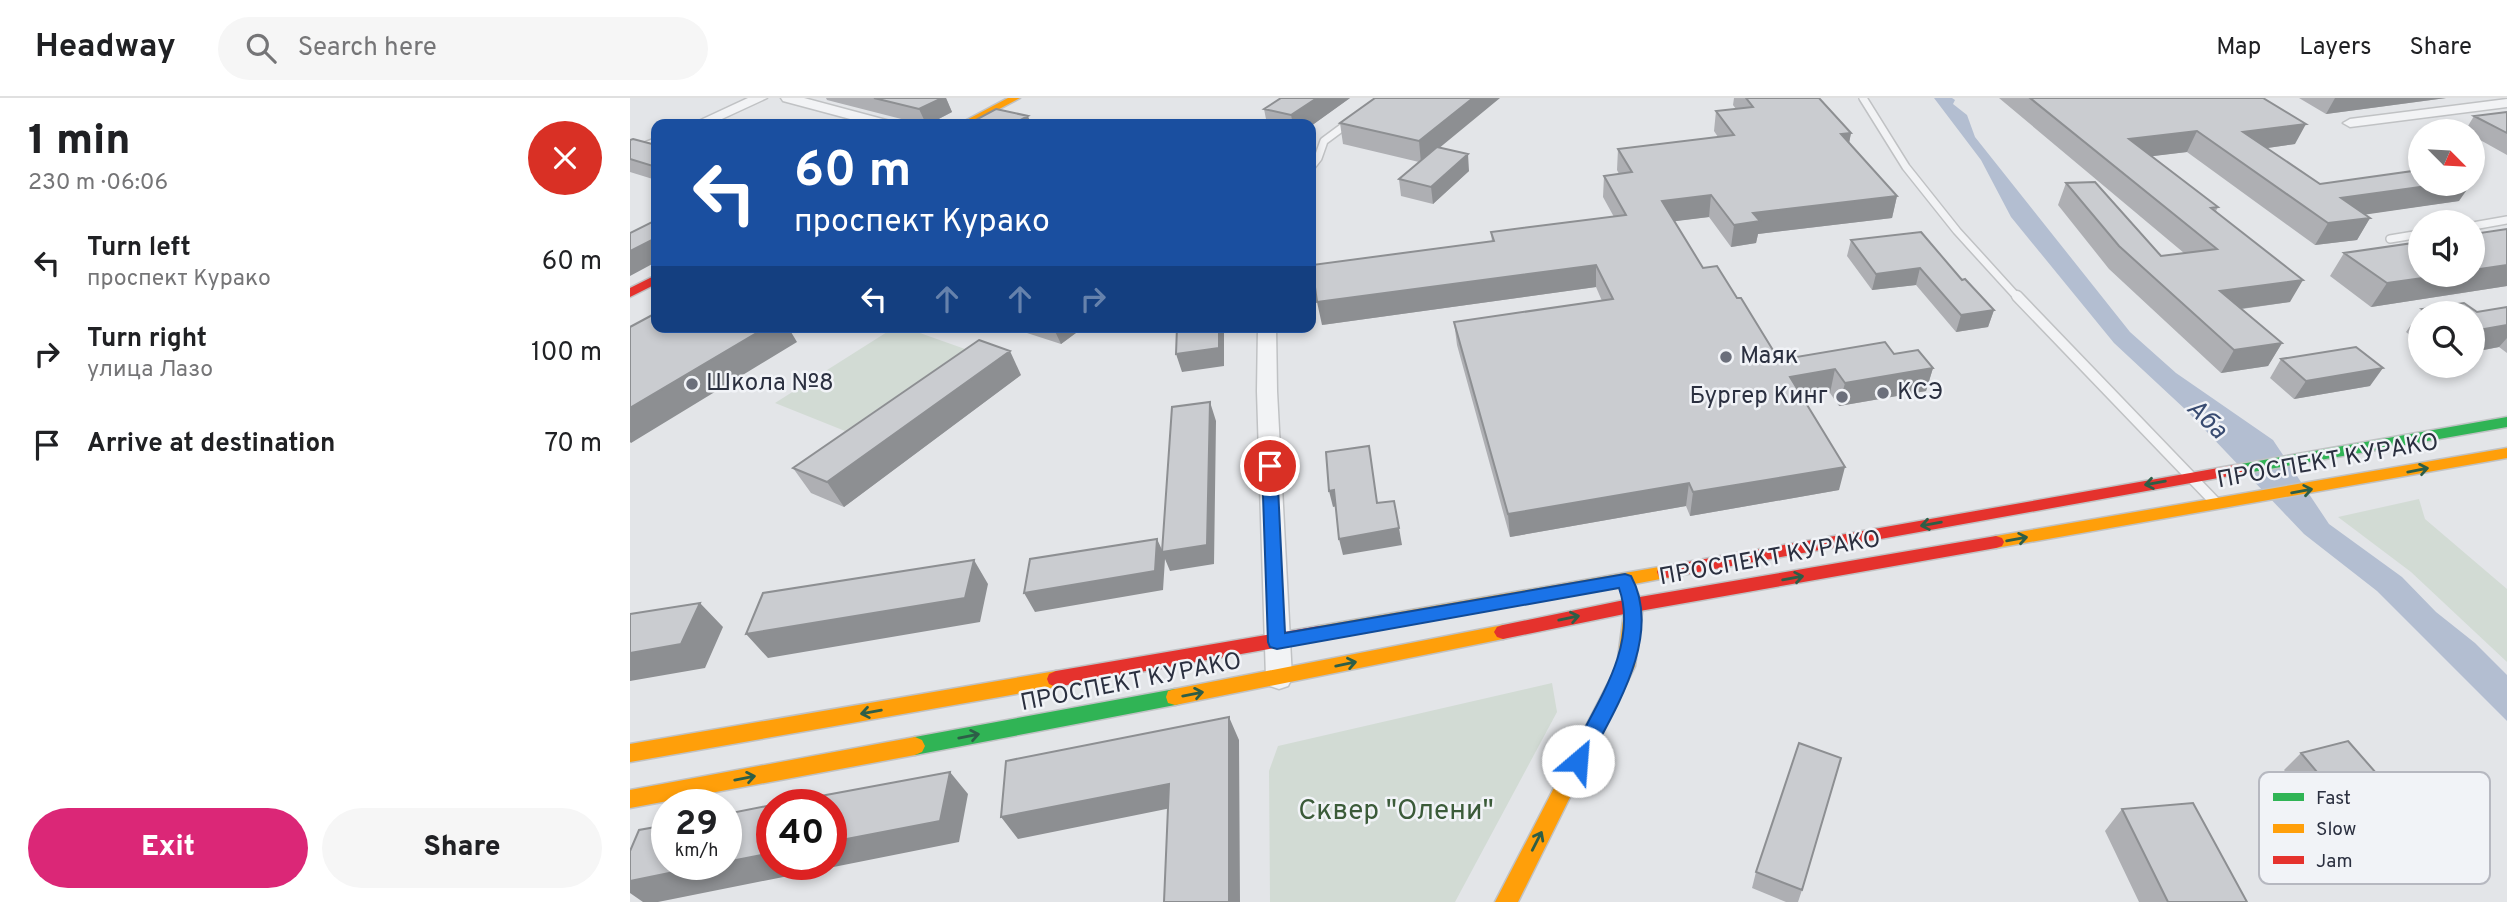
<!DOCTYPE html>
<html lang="en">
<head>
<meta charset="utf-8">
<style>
	:root { --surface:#fff; --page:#f6f6f6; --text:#202124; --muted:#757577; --line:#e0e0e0; --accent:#db2777 }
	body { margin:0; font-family:Overpass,sans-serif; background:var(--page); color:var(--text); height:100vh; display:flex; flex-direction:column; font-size:26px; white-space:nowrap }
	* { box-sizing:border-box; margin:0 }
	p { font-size:23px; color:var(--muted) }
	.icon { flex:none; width:38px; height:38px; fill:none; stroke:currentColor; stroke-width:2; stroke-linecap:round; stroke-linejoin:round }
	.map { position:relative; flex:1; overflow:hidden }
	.panel { display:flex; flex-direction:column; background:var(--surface); width:630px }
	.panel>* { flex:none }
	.hud { position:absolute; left:21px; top:21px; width:665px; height:214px; border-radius:14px; box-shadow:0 4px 10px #0003; background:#1a4fa0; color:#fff; overflow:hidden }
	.needle { width:46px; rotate:114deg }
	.tools { position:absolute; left:1778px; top:21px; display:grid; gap:14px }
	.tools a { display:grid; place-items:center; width:77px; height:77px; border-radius:50%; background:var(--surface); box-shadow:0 4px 10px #0003; font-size:35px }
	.speed { position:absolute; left:21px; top:691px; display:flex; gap:14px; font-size:35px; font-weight:700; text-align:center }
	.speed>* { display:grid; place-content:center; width:91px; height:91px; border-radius:50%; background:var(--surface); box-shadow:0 4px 10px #0003; line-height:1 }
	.speed small { font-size:18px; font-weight:400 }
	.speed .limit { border:10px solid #d22; background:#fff; color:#111 }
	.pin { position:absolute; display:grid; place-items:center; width:60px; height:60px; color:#fff; margin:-30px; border:4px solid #fff; border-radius:50%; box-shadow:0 2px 7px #0007 }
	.me { position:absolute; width:77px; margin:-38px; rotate:27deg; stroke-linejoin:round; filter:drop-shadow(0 0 5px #0008) }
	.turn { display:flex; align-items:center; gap:24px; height:147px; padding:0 28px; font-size:32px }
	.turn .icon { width:91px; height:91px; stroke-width:2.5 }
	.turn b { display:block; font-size:49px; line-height:60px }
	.lanes { display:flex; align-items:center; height:66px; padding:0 28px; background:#0003; justify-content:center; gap:35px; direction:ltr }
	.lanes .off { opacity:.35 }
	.round { display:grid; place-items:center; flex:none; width:74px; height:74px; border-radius:37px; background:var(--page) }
	.headline { display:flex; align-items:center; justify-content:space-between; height:119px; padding:0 28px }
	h1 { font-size:42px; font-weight:800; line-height:52px }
	.primary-button { display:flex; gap:14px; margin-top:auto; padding:14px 28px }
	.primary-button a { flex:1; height:80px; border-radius:42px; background:var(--accent); color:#fff; font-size:28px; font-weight:800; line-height:80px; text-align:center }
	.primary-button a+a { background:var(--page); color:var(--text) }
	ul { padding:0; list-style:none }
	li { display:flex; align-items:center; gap:21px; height:91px; padding:0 28px }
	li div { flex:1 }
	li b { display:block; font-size:26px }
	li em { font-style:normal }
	header { display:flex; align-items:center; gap:42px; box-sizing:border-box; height:98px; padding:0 35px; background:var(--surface); border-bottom:2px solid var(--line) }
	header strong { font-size:33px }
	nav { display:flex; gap:38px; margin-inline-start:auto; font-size:24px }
	.search { width:490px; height:63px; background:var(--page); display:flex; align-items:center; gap:18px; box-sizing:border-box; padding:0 24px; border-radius:38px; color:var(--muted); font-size:26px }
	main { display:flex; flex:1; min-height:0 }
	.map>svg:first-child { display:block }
</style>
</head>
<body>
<header>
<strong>Headway</strong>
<div class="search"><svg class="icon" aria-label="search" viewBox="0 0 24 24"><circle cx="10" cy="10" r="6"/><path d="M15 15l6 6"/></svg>Search here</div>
<nav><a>Map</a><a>Layers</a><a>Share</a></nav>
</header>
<main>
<section class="panel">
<div class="headline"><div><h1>1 min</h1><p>230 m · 06:06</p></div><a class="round" style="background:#d93025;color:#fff"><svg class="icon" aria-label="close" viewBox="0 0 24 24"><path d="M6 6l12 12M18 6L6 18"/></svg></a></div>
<ul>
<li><svg class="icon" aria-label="left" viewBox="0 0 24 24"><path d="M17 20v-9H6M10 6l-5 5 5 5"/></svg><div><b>Turn left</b><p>проспект Курако</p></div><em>60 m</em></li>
<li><svg class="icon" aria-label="right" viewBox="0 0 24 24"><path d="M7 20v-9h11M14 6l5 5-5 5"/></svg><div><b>Turn right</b><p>улица Лазо</p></div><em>100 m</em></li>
<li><svg class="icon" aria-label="arrive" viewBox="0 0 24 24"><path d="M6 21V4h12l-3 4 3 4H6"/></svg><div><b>Arrive at destination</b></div><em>70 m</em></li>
</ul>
<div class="primary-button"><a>Exit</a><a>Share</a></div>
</section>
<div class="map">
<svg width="1877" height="804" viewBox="0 0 1877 804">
	<rect width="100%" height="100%" fill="#e3e5e8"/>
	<path fill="#d2dbd4" d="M265,229H273L335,251L215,333L145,305Z
		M1789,401L1795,421L1877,491V564L1781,474L1708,419Z
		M922,585L927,614L825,804H640L639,673L648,648Z"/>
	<path fill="#b3bed1" d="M1304,0H1322L1325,2L1323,6L1337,17L1345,39L1500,234L1546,275L1643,342L1699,426L1772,479L1806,514L1845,545L1877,577V623L1747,493L1674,436L1557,313L1484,245L1381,119L1351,62Z"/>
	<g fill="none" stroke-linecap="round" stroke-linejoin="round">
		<defs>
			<path id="lane-far1" d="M1233,0L1276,69L1327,133L1388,200
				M681,69L688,60L694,43L721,23
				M1843,128L1877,122
				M1760,141L1790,136"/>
			<path id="lane" d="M1387,198L1586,405"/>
			<path id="street" d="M118,0H137L81,26H62Z
				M151,0H174L260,23L262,26H239L153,3Z
				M1877,1V9L1720,29L1713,25L1720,21Z
				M26,40V49L0,61V50Z
				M628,229H646L647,293L662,580L658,588L649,591L640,588L636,580L627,293Z"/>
			<path id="fast" d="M1877,319V329L1611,376L1603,371L1611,366Z
				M545,591L552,593L554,599L552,605L545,607L285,657L278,654L275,648L278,642L285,639Z"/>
			<path id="slow" d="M378,0H390L341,26H329Z
				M1877,350V360L1366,450L1360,448L1358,444L1360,440L1366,438Z
				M1035,468L1041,469L1043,474L1041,479L1004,486L1013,507L1005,568L888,804H865L987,568L995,507L990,488L689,542L683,540L680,535L683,530L689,528Z
				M873,527L879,529L882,534L879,539L873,541L545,607L538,605L536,599L538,593L545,591Z
				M426,573L433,576L435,581L433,586L426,589L0,664V646Z
				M285,639L292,642L295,648L292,654L285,657L0,710V692Z"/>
			<path id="jam" d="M26,177V186L0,199V190Z
				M1611,366L1616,367L1619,371L1616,375L1035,480L1029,479L1027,474L1029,469L1035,468Z
				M1366,438L1372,440L1374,444L1372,448L1366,450L1004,514L873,541L867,539L864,534L867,529L873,527L1004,500Z
				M689,528L695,530L698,535L695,540L689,542L426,589L419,586L417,581L419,576L426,573Z"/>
		</defs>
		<use href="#lane-far1" stroke="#c0c2c4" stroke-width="10"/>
		<use href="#lane" stroke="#c0c2c4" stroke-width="13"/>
		<use href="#street" stroke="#c0c2c4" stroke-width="3"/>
		<use href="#fast" stroke="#c0c2c4" stroke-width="3"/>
		<use href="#slow" stroke="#c0c2c4" stroke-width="3"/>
		<use href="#jam" stroke="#c0c2c4" stroke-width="3"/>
		<use href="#lane-far1" stroke="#f2f3f5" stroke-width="7"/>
		<use href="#lane" stroke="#f2f3f5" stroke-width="10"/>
		<use href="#street" fill="#f2f3f5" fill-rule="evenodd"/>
		<use href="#fast" fill="#30b455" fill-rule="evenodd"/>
		<use href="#slow" fill="#ff9f0a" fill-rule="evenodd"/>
		<use href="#jam" fill="#e5322d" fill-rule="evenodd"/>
	</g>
	<path fill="#aeafb3" d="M196,0H316L322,14L299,26H291L197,2Z
		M651,0H720L681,28V26H637L634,11Z
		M745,0L839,73L803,106L771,98L769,81L789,64L713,46L710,25Z
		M1104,0H1189L1221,35L1219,45L1267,98L1262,120L1128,136L1126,145L1101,149L1079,119L1044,123L1073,170L1107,200L1149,262L1264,256L1303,270L1296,293L1209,308L1200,295L1172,299L1209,392L1060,418L1056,408L880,439L827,247L824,224L972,203L966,189L692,227L862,144L861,134L984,119L973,99L974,78L989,76L987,72L988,51L1088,39L1084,33L1086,13L1106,11L1103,7Z
		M1369,0H1633L1665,46L1637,50L1690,86L1829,103L1735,116L1740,120L1727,142L1685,147L1557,54L1522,58L1588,109L1586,113L1660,204L1612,211L1652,245L1638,268L1591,275L1479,171L1428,107L1436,85L1531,158L1554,155Z
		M1669,0H1816L1696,16Z
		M1877,14V57L1843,38V33H1835L1844,18Z
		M0,42L26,47V82L0,74Z
		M1877,131V188L1741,209L1700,178L1714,155Z
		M1221,142L1332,182L1364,212L1358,229L1326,234L1286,187L1242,192L1217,158Z
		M1877,209V255L1869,249L1843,254V215H1790V245L1776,234L1792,211L1847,214Z
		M395,229H454L431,246L397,235Z
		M1651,261L1740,288L1664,301L1640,280Z
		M391,277L214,409L181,395L163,370Z
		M1671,655L1797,773L1748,786L1654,672Z
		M1492,711L1617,804H1509L1475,733Z
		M1126,774L1172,792L1168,804H1156L1122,790Z"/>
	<path fill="#8d8f92" d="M312,0H316L322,14L299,26H296L289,11Z
		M687,0H720L681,28V26H663L661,17Z
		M843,0H870L791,65L789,43Z
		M1705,0H1816L1696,16Z
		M398,18L401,26H383Z
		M1676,26L1665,46L1603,55L1613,34Z
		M1567,33L1557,54L1491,62L1499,41Z
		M1221,35L1217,55L1211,36Z
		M838,56L839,73L803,106L801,89Z
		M1812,86H1841L1829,103L1698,122L1711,100Z
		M1081,97L1079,119L1031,125L1032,103Z
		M1267,98L1262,120L1128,136L1126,145L1101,149L1104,127L1123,115Z
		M1740,120L1727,142L1685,147L1698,125Z
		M26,140V164L0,178V153Z
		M966,167V189L692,227L687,204Z
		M1877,167V188L1741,209L1757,185L1814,177H1843V172Z
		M1290,170L1286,187L1242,192L1246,176Z
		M1673,182L1660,204L1579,215L1590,193Z
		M1364,212L1358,229L1326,234L1331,217Z
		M1877,227V240L1869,249L1843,254V233Z
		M137,229H158L167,244L1,345L0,344V310Z
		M423,229H454L431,246Z
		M589,229H594V268L552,274L546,256Z
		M1652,245L1638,268L1591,275L1604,252Z
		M380,253L391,277L214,409L197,384Z
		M1303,270L1296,293L1209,308L1215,285Z
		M1753,270L1740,288L1664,301L1676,283Z
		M1205,271L1200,295L1155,302L1160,279Z
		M580,304L586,323L584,466L540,473L535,461L533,492L405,514L394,495L527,441L533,454Z
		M1215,369L1209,392L1060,418L1063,394Z
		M1059,385L1056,408L880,439L878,416Z
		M704,392L707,408L703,409L699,393Z
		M769,430L772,447L713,457L709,441Z
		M344,462L358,486L350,524L138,560L116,536Z
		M70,505L93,529L75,570L0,583V555Z
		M599,619L609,642L610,804H599Z
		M320,674L338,696L329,744L28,804H13L0,795V783L83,766H96V764L142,755V766H201V744Z
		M539,686L551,708L388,741L371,719Z
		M1818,757L1797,773L1748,786L1768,770Z"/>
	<path fill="#caccd0" stroke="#8d8f92" stroke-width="2" d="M244,0H312L289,11Z
		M651,0H687L661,17L634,11Z
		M745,0H843L789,43L710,25Z
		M1116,0H1189L1221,35L1211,36L1267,98L1123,115L1130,123L1104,127L1081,97L1032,103L1073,170L1087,168L1107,200H1111L1149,262L1255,244L1264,256L1288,252L1303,270L1215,285L1205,271L1160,279L1215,369L1063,394L1059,385L878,416L824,224L983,201L966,167L687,204L682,167L864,143L861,134L996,117L974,78L1002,74L988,51L1104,37L1086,13L1123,9Z
		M1400,0H1633L1676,26L1613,34L1690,86L1790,72V86H1812L1711,100L1740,120L1698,125L1567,33L1499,41L1588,109L1581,110L1673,182L1590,193L1652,245L1604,252L1489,148L1436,85L1465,84L1531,158L1587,151Z
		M366,11L398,18L383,26H346L340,25Z
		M1877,14V35L1844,18Z
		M3,41L26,47V69L0,61V42Z
		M807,49L838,56L801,89L769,81Z
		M26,122V140L0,153V135Z
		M1877,131V167L1843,172V136Z
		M1291,134L1332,182L1335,181L1364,212L1331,217L1290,170L1246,176L1221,142Z
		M1790,144V177H1814L1757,185L1714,155Z
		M1834,205L1847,214L1877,209V227L1843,233V215H1799L1792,211Z
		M26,215V229H137L0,310V229Z
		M547,229H589V250L546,256Z
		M349,242L380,253L197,384L163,370Z
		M1726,249L1753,270L1676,283L1651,261Z
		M580,304L577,447L532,454L542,309Z
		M739,348L747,405L764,403L769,430L709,441L704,392L699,393L696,354Z
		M527,441L525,473L394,495L400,461Z
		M344,462L335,500L116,536L133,495Z
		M70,505L51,546L0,555V516Z
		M599,619V804H534L539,686L371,719L376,663Z
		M1718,643L1818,757L1768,770L1671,655Z
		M1169,645L1211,660L1172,792L1126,774Z
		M320,674L310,723L201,744V707H142Z
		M1563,705L1617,804H1538L1492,711Z
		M142,707V755L96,764V716Z
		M37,727V766H83L0,783V753L9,732Z"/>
	<defs><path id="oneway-shaft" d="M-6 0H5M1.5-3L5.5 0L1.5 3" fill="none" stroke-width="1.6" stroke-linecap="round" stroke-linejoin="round" transform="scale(1.75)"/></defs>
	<g stroke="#2d5e47">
		<use href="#oneway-shaft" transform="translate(1788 372) rotate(-11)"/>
		<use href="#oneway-shaft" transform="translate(1525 385) rotate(170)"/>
		<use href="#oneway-shaft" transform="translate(1672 393) rotate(-10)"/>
		<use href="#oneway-shaft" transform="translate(1301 426) rotate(170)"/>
		<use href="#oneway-shaft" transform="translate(1387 441) rotate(-10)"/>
		<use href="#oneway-shaft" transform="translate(1163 480) rotate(-10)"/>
		<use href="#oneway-shaft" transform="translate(939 520) rotate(-12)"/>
		<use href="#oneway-shaft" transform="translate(716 566) rotate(-12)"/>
		<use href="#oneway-shaft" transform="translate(563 596) rotate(-11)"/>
		<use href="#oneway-shaft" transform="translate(241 614) rotate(170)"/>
		<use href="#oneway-shaft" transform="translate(339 638) rotate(-11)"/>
		<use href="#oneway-shaft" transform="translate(115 680) rotate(-11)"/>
		<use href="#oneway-shaft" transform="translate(907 743) rotate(-63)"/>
	</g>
	<path fill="#1a73e8" stroke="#114b97" stroke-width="2" d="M640,363L647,368L655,535L995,476L1001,478C1034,539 983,614 955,669L948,671L941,669L938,663C962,611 1010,550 989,490L647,551L640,549L638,544L632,368Z"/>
	<g fill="#6b6f7b" stroke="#f1f3f7" stroke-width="2.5">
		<circle cx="1096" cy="259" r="7"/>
		<circle cx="62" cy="286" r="7"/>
		<circle cx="1253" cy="295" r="7"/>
		<circle cx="1212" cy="299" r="7"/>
	</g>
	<g text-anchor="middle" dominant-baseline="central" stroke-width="5" stroke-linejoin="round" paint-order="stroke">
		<g font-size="24" fill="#2b3040" stroke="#f1f3f7" text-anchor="start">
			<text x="1110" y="259">Маяк</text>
			<text x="76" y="286">Школа №8</text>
			<text x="1267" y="295">КСЭ</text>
			<text x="1198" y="299" text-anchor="end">Бургер Кинг</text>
		</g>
		<g font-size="24" fill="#2b3040" stroke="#f1f3f7">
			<text transform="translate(1698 364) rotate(-10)">ПРОСПЕКТ КУРАКО</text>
			<text transform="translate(1140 461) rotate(-10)">ПРОСПЕКТ КУРАКО</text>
			<text transform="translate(501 585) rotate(-11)">ПРОСПЕКТ КУРАКО</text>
		</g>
		<g font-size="26" font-style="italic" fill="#384b71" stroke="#f1f3f7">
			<text transform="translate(1576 322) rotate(44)">Аба</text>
		</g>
		<g font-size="28" fill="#3b5b39" stroke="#f1f3f7">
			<text x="766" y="714">Сквер "Олени"</text>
		</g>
	</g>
	<rect x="1629" y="674" width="231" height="112" rx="10" fill="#f1f3f7" stroke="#b6b8c0" stroke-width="2"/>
	<rect x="1643" y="695" width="31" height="8" fill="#30b455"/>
	<rect x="1643" y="726" width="31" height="9" fill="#ff9f0a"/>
	<rect x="1643" y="758" width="31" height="8" fill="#e5322d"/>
	<g font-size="19" fill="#2b3040">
		<text x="1686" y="706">Fast</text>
		<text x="1686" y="737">Slow</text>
		<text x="1686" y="769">Jam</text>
	</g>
</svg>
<div class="tools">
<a><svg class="needle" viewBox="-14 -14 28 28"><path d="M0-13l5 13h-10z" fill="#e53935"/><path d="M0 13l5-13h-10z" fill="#757577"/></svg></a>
<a><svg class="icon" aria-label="sound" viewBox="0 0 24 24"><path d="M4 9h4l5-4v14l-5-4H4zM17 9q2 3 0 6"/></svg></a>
<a><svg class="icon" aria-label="search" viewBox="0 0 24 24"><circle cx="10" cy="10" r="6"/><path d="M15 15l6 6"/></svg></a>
</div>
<div class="speed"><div>29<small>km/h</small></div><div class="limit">40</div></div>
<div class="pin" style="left:640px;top:368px;background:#d93025"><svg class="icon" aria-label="arrive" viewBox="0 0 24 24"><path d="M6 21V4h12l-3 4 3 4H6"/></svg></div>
<svg class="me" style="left:948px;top:663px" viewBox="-20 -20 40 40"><circle r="19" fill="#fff"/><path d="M0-13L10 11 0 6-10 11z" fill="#1a73e8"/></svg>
<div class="hud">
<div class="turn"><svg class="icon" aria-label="left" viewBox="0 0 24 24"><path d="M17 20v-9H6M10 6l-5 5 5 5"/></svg><div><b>60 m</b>проспект Курако</div></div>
<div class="lanes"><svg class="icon" aria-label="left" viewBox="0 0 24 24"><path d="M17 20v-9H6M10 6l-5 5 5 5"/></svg><svg class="icon off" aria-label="ahead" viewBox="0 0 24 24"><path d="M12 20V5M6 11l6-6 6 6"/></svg><svg class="icon off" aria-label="ahead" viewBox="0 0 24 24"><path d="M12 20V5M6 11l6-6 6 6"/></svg><svg class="icon off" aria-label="right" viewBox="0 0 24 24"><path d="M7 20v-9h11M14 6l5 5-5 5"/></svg></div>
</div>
</div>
</main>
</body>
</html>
